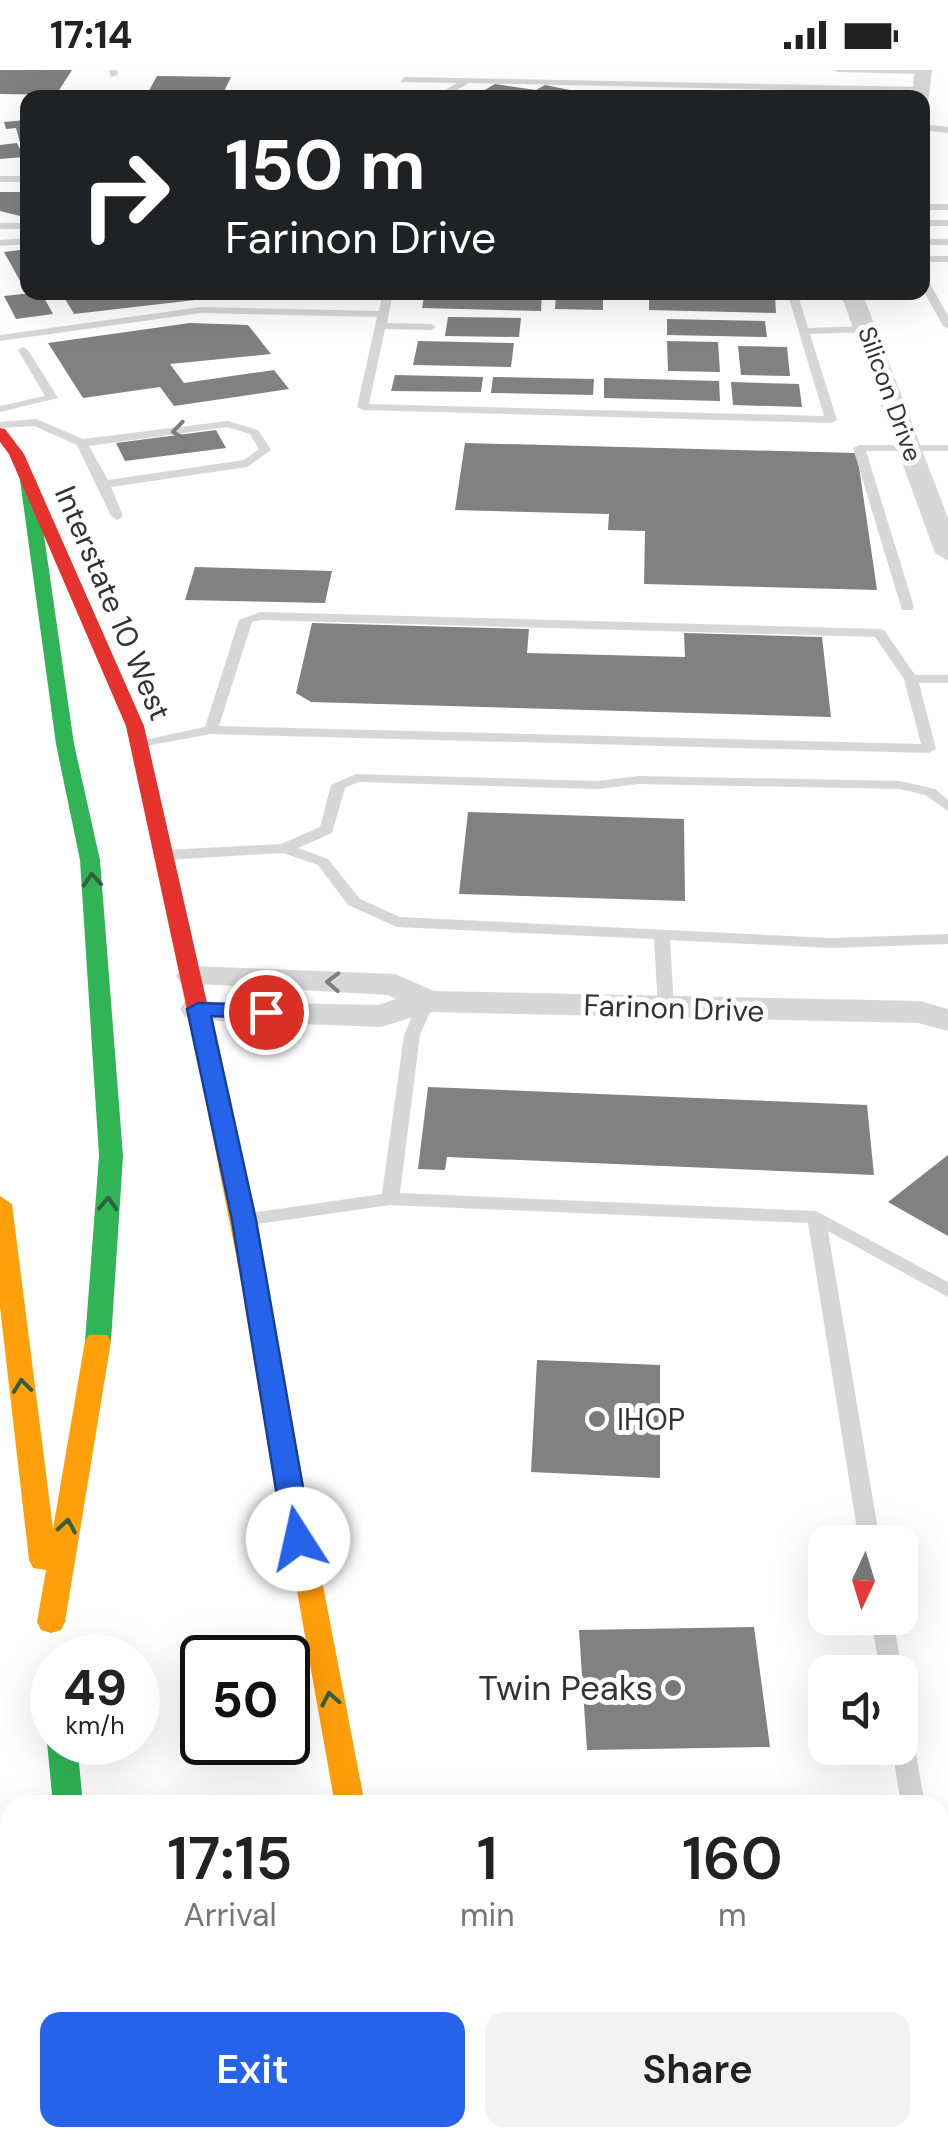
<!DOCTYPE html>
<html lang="en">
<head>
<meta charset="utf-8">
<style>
	:root { --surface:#fff; --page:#f2f2f2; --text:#222; --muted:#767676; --accent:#2563eb }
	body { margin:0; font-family:"DM Sans",sans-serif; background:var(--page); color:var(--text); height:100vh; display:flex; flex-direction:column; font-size:38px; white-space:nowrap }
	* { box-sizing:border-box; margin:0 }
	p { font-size:32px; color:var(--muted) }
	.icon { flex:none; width:55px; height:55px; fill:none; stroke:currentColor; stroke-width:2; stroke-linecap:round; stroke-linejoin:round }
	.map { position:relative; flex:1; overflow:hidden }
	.panel { position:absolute; left:0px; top:1725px; width:950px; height:352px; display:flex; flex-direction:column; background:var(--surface); border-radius:30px 30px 0 0; box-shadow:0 10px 40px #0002 }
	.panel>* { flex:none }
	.hud { position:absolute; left:20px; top:20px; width:910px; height:210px; border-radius:20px; box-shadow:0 10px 40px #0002; background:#202124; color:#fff; overflow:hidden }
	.needle { width:65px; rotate:184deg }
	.buttons { position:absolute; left:808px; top:1455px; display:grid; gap:20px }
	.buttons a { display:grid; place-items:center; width:110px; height:110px; border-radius:20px; background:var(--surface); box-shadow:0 10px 40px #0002; font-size:50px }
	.speed { position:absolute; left:30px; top:1565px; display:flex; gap:20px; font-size:50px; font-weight:700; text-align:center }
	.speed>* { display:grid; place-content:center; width:130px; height:130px; border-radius:50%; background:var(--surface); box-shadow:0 10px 40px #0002; line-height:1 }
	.speed small { font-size:25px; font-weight:400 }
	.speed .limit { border:5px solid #111; border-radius:15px; background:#fff; color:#111 }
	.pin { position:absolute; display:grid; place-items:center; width:85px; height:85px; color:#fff; margin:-42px; border:5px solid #fff; border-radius:50%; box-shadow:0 2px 10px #0007 }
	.me { position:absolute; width:110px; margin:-55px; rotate:350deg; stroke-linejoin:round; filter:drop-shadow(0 0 8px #0008) }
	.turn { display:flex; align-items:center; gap:35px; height:210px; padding:0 40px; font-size:45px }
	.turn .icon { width:130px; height:130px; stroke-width:2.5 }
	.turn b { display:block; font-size:70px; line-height:85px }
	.eta { display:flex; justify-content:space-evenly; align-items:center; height:170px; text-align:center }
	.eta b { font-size:60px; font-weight:600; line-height:70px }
	.action { display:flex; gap:20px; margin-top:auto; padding:20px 40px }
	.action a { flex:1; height:115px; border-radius:20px; background:var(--accent); color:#fff; font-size:40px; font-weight:600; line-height:115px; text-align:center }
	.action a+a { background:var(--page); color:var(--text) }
	.status { display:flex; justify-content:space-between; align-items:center; height:70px; padding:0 50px; background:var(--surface); direction:ltr }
	.status svg { height:28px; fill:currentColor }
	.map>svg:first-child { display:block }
</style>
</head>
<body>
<div class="status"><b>17:14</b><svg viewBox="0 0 49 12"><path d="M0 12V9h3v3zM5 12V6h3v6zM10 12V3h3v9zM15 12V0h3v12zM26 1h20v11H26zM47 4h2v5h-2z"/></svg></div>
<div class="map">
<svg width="948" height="2077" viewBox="0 0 948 2077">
	<rect width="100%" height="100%" fill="#fff"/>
	<path fill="#818181" d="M0,0H72L56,25L0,24Z
		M157,6L231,7L222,26L147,24Z
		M495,14L536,20L545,15L610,28H471Z
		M26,50L28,75L21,76L16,58L6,59L4,52Z
		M17,73L24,87L0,89V75Z
		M0,122H28V148L0,141Z
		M28,179V218H24L4,182Z
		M41,222L53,244L16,249L4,226Z
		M190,222L195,230L74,244L62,224Z
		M278,222H345L344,227Z
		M425,222H542L541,241L422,238Z
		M556,223L603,224V240L555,239Z
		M649,224L775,226L776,243L649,240Z
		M448,247L521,248L519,267L445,266Z
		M667,249L765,251L767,267L667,265Z
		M190,253L248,255L271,284L170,294L184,313L274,300L289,319L174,336L160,317L83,328L48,273Z
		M418,271L514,273L511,297L413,295Z
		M667,271L718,272L720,302L668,301Z
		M738,276L787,277L790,306L741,305Z
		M395,305L483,307L481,322L391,321Z
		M493,307L594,309L593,325L491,323Z
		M604,308L719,311L720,331L604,328Z
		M731,312L799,314L802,337L733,335Z
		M216,360L226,378L125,391L116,373Z
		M465,373L857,383L877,520L644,514L645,461L608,460L609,444L455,440Z
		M195,497L332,501L325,533L185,530Z
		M312,553L529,559L527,583L685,587L684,563L822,567L831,647L311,632L296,623Z
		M468,742L684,749L685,831L459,824Z
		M428,1017L867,1035L874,1105L447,1087L445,1100L418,1099Z
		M948,1085V1166L888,1132Z
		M537,1290L660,1295V1408L531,1402Z
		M754,1557L770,1677L587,1680L579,1560Z"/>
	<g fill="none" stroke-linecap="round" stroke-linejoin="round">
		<path fill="#d7d7d7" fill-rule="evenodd" d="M109,0H117L118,5L111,7Z
			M834,0H925L927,2L923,4L838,2Z
			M404,7L924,17L928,20L924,23L469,13L443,28H432L457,13L401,12Z
			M922,54L948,57V63L922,60Z
			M0,106H28V112H0Z
			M922,134H948V140H922Z
			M922,150H948V156H922Z
			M0,153H28V159H0Z
			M28,168V174L0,176V170Z
			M922,169H948V175H922Z
			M922,186H948V192H922Z
			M922,205L927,208L948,246V259L943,256L922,218Z
			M383,222H393L387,253L431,254L436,257L431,260L385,259L369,334L824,346L787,222H797L808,258L866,256L871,259L866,262L810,264L837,350L831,353L363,340L357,337L377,247L201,243L0,271V265L201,237L379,241Z
			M23,277L28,280L58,328L0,342V336L45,326L18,280Z
			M36,349L83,369L228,351L258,360L271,380L247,397L111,417L123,446L117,450L111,446L77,375L34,356L0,358V352ZM227,357L250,364L259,379L244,390L108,410L89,376Z
			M948,375V381H866L914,537L912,540H902L853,378L859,375Z
			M260,542L879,559L884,560L915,605H948V613H919L936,679L929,683L211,664L135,678V672L205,657L239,550ZM261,550L875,567L904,609L921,674L219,656L252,552Z
			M356,704L598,711L639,706L900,711L935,719L948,730V741L925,725L900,719L639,714L598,719L358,712L345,718L332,763L298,778L328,789L360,829L400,847L831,868L948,864V874L831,878L670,870L674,938L666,943L658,938L654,869L397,857L348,835L318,795L283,783L166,790L158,785L166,780L281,774L320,757L331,715Z
			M427,926L435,931L420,965L400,1123L816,1141L948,1212V1227L828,1161L880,1472H859L808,1153L390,1135L250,1155L243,1153L241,1149L243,1145L250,1143L382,1124L404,965L419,931Z
			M871,1548H893L902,1602L900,1606V1602H880Z
			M900,1646L908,1649L911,1656L925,1735H901L892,1678H900Z
			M940,1888L948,1891V1961L940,1958Z"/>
		<path fill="#d7d7d7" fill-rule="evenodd" d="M914,0H932L928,33L913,28Z
			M840,222H862L948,448V491L935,483Z
			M193,896L395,904L434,921L920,931L948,939V961L918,953L430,942L381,957L198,950L185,947L180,939L185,931L378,935L396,929L388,925L181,913L176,906L181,899Z"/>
		<path fill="#30b455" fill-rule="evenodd" d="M28,405L36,410L74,674L100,790L123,1086L111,1271L107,1277H89L85,1271L99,1086L80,790L56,674L20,410Z
			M52,1663V1672H77L83,1735H53L47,1672Z
			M10,1895V1925L0,1927V1897Z
			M10,1961V1991L0,1992V1962Z
			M535,2068H577L573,2077H531Z"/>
		<path fill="#ff9f0a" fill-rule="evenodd" d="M206,970L217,977L238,1071L365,1735H335L251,1261L195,977Z
			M0,1126L12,1134L53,1459L85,1271L89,1265H107L111,1271L65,1552L61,1560L51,1563L41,1560L37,1552L46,1500L33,1498L29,1490L0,1237Z
			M940,1942H948V1972H940Z
			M10,2055V2068H51L47,2077H0V2057Z"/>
		<path fill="#e5322d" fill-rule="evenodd" d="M0,358L5,359L24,384L144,656L217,977L214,982L206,984L195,977L126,656L9,384L0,372Z
			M940,2015L948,2016V2048L940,2047Z
			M73,2068H107L108,2077H74Z
			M375,2068H409L410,2077H376Z"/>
	</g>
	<defs><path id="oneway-chevron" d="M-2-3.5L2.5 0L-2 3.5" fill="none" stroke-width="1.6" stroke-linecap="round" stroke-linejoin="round" transform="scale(2.5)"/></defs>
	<g stroke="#7d7d7d">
		<use href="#oneway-chevron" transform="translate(179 361) rotate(172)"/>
		<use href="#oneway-chevron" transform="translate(333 912) rotate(-178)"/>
	</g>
	<g stroke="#32603f">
		<use href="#oneway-chevron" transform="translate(92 810) rotate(-94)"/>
		<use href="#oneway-chevron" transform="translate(108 1134) rotate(-87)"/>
		<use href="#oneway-chevron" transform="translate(22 1316) rotate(-97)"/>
		<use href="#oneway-chevron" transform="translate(67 1456) rotate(-80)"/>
		<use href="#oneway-chevron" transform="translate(330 1629) rotate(-101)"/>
	</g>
	<path fill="#2563eb" stroke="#184099" stroke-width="2.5" d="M198,933L266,935L277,942L266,948L211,946L256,1150L312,1469L298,1480L284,1469L232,1150L187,939Z"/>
	<g fill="#7a7a7a" stroke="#fff" stroke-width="4">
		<circle cx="597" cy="1349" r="10"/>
		<circle cx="673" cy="1618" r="10"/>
	</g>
	<g text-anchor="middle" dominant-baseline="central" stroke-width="10" stroke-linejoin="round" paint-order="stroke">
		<g font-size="25" fill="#333" stroke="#fff">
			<text transform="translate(890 324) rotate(70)">Silicon Drive</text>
		</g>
		<g font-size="30" fill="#333" stroke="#fff">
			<text transform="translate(113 533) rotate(67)">Interstate 10 West</text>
			<text transform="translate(674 938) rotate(2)">Farinon Drive</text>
		</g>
		<g font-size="30" fill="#333" stroke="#fff" text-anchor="start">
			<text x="617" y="1349">IHOP</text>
		</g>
		<g font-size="35" fill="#333" stroke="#fff" text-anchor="end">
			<text x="653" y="1618">Twin Peaks</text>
		</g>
	</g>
</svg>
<div class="buttons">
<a><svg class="needle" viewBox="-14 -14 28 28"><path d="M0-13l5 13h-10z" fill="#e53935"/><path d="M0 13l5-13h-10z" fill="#767676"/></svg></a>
<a><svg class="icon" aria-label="sound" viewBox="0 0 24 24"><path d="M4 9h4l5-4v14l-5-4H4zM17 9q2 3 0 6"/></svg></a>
</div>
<div class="speed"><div>49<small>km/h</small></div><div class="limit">50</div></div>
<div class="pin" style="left:266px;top:942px;background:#d93025"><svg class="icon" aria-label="arrive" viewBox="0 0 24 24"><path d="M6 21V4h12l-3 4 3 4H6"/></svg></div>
<svg class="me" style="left:298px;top:1469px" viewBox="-20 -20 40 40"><circle r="19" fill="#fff"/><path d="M0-13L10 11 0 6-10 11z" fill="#2563eb"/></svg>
<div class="hud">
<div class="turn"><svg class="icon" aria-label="right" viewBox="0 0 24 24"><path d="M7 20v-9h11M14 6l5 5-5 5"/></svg><div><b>150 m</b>Farinon Drive</div></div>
</div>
<section class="panel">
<div class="eta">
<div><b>17:15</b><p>Arrival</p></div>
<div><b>1</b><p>min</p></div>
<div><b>160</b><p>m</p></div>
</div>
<div class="action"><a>Exit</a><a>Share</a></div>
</section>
</div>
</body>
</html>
